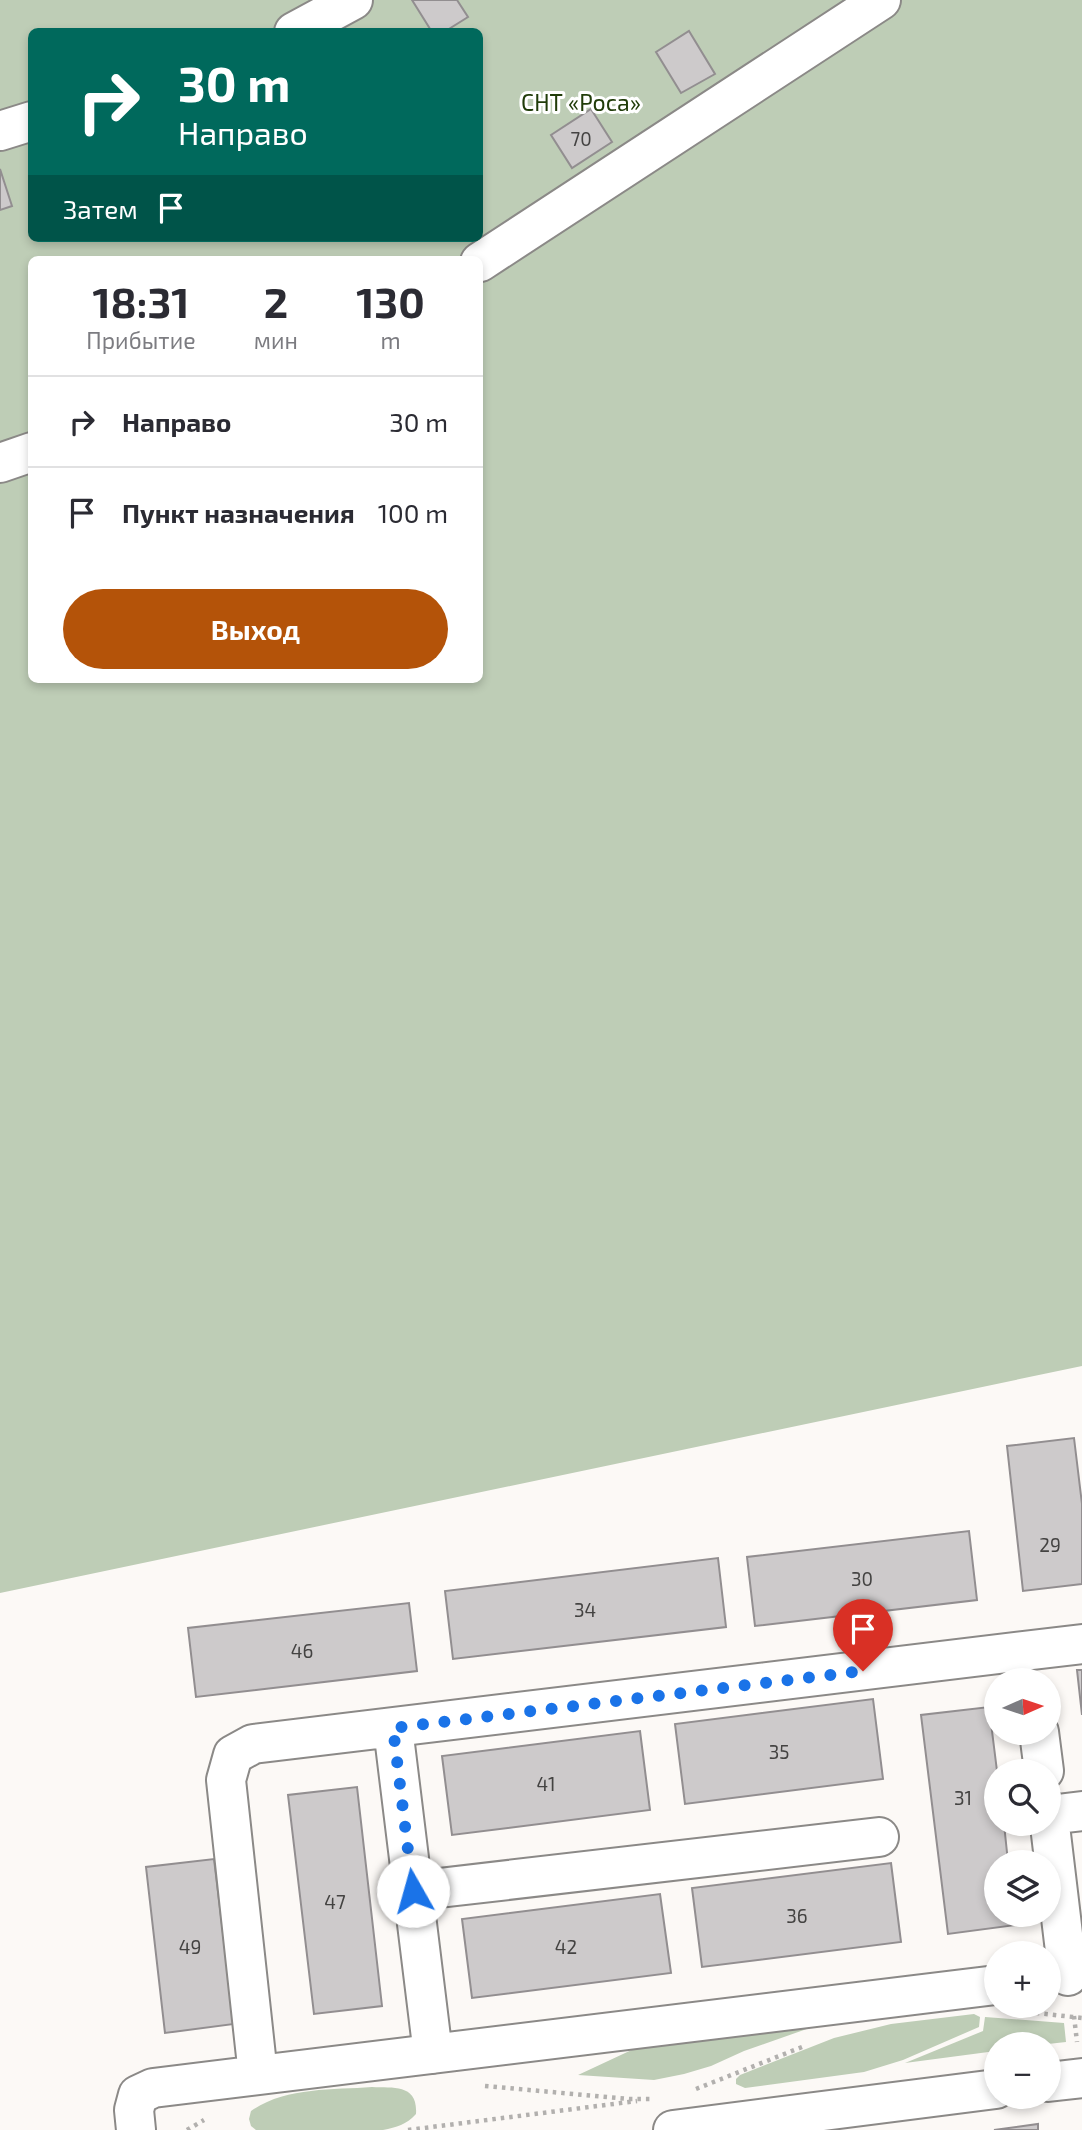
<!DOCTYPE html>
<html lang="ru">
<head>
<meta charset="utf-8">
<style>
	:root { --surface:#fff; --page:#f2f2f3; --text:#2b2b33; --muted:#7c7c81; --line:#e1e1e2; --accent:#b45309 }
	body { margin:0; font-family:"Exo 2",sans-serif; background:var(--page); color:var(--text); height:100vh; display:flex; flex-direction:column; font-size:26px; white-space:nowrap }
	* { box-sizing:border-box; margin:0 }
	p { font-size:23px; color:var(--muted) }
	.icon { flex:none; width:38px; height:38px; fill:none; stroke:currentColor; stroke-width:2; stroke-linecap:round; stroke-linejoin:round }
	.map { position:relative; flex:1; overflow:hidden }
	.drawer { position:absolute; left:28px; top:256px; width:455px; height:427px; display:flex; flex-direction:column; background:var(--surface); border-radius:10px; box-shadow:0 4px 10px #0003 }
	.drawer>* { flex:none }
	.banner { position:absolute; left:28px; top:28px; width:455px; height:214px; border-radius:10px; box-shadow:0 4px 10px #0003; background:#00695c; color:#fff; overflow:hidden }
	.needle { width:46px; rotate:87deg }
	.fabs { position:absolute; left:984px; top:1668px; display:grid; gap:14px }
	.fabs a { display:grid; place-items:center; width:77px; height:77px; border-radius:50%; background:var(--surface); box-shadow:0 4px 10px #0003; font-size:35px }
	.pin { position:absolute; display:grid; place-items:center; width:60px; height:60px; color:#fff; margin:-72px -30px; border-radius:50% 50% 50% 0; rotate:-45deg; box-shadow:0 0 7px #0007 }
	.pin .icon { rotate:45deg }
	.me { position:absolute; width:77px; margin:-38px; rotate:353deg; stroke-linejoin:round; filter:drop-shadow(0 0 5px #0008) }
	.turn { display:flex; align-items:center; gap:24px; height:147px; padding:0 35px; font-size:32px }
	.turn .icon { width:91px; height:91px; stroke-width:2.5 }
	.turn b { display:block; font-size:49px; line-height:60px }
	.then { display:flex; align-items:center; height:66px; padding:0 35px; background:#0003; gap:14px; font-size:26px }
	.eta { display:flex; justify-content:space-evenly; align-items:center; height:119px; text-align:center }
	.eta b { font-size:42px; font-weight:700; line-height:49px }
	.cta { display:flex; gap:14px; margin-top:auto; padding:14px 35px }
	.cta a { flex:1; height:80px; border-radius:42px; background:var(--accent); color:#fff; font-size:28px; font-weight:700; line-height:80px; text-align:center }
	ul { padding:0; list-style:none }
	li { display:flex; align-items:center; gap:21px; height:91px; padding:0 35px; border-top:2px solid var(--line) }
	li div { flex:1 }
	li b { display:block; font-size:26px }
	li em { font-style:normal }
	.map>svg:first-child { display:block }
</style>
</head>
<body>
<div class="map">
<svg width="1082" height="2130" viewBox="0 0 1082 2130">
	<rect width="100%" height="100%" fill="#fcf9f6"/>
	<path fill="#becdb6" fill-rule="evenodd" d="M0,0H1082V1366L0,1593ZM32,32H480V238H32ZM32,259H480V679H32Z
		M878,2004L744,2051L711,2066L684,2074L654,2080L578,2075L668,2033Z
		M974,2014L980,2017L979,2027L903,2060L864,2072L745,2088L736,2084V2079L740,2075L834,2038L891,2024Z
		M985,2017L1064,2023L1066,2042L1048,2044H996V2051L905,2063L983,2031Z
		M372,2087C394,2088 418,2084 416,2114C406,2125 397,2127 383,2130H256L251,2126L249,2119L251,2111C285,2087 332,2090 372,2087Z"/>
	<path fill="#cdcacb" stroke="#928e90" stroke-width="2" d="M412,0H457L468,17L444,32H432Z
		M689,31L715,74L681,93L656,52Z
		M591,109L612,142L572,168L551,135Z
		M0,169L12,206L0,210Z
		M1074,1438L1082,1504V1584L1023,1591L1007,1446Z
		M969,1531L977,1600L755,1626L747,1557Z
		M718,1558L726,1627L453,1659L445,1591Z
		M409,1603L417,1671L196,1697L188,1628Z
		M1077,1670H1082V1715Z
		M873,1699L883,1779L685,1804L675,1724Z
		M989,1707L997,1771L996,1824H1004L1008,1862H996V1914H1015L1016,1925L948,1934L921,1715Z
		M640,1731L650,1810L452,1835L442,1756Z
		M357,1787L382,2006L314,2014L288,1795Z
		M214,1859L234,2024L165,2033L146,1867Z
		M891,1863L901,1942L702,1967L692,1888Z
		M660,1894L671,1973L472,1998L462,1919Z
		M1038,2124V2130H994Z"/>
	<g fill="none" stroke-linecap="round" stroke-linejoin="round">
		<defs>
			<path id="minor" d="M294,32L353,0
				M0,131L32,121
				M480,262L881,0
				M0,463L32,452
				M393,1728L433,2054
				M1039,1732L1044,1771
				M1048,1809L1068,1976
				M1049,1815L1082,1811
				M413,1891L879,1837
				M258,2075L226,1780L233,1755L253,1744L1082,1644
				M1048,2082L1082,2078
				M136,2130L134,2110L138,2095L153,2088L996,1985
				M673,2130L996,2089"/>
		</defs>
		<use href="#minor" stroke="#8b8987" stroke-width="42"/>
		<path stroke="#b2b0ae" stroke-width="4.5" stroke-dasharray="3.5 5" stroke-linecap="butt" d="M1019,2011L1082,2018
			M1074,2016L1077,2042
			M485,2086L629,2099H654
			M696,2089L802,2047
			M187,2130L204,2120
			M408,2130L637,2101"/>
		<use href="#minor" stroke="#fff" stroke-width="38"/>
	</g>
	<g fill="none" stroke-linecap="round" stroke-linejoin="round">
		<path stroke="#1a73e8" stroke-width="12" stroke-dasharray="0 21.6" d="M413,1891L393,1728L863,1671"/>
	</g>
	<g text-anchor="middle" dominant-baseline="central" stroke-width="6" stroke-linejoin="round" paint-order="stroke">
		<g font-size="19" fill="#444342">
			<text x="581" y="138">70</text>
			<text x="1050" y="1544">29</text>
			<text x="862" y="1578">30</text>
			<text x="585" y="1609">34</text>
			<text x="302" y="1650">46</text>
			<text x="779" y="1751">35</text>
			<text x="546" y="1783">41</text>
			<text x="963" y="1797">31</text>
			<text x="335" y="1901">47</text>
			<text x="797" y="1915">36</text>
			<text x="190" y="1946">49</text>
			<text x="566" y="1946">42</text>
		</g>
		<g font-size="23" fill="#203c09" stroke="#fff">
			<text x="581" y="102">СНТ «Роса»</text>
		</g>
	</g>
</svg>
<div class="fabs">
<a><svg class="needle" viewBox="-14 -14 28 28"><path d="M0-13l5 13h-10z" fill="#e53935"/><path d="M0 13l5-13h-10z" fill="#7c7c81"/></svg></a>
<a><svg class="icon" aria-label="search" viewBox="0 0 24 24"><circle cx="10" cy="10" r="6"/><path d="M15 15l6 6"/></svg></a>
<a><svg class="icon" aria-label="layers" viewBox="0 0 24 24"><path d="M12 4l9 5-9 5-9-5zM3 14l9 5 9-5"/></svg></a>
<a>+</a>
<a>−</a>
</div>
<div class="pin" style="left:863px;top:1671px;background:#d93025"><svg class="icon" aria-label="arrive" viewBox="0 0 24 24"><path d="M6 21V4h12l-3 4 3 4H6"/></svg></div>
<svg class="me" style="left:413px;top:1891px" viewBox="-20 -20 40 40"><circle r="19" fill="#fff"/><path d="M0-13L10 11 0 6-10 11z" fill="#1a73e8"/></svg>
<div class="banner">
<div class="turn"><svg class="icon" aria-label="right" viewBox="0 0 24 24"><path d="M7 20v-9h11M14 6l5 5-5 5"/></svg><div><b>30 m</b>Направо</div></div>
<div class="then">Затем<svg class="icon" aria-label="arrive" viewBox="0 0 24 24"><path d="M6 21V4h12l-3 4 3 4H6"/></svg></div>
</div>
<section class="drawer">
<div class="eta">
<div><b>18:31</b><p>Прибытие</p></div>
<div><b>2</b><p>мин</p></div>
<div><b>130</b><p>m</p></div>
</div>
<ul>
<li><svg class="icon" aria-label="right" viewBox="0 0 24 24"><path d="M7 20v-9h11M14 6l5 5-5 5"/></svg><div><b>Направо</b></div><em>30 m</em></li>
<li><svg class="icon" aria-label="arrive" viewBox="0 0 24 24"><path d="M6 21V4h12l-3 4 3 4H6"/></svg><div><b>Пункт назначения</b></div><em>100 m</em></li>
</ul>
<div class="cta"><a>Выход</a></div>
</section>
</div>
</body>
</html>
